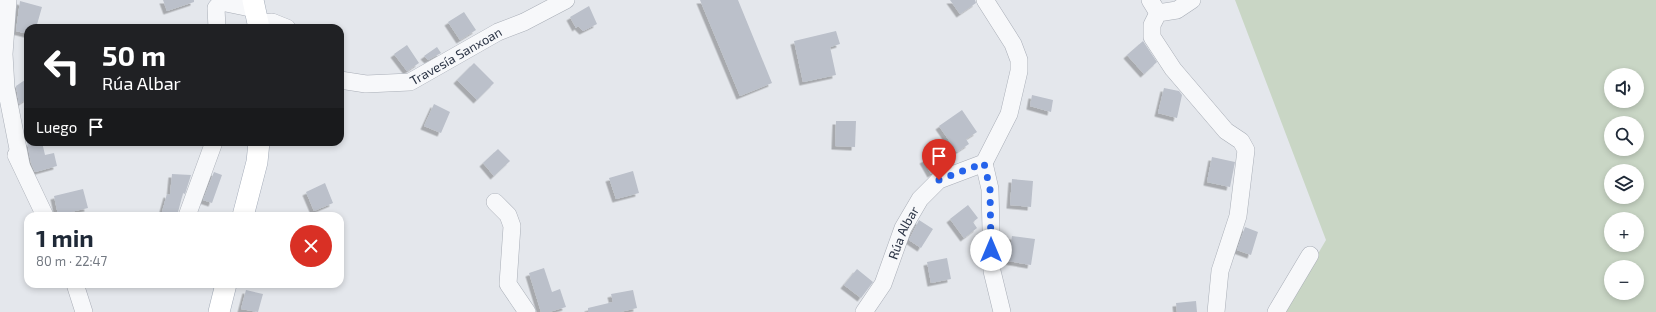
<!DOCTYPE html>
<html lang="es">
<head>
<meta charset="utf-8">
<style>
	:root { --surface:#fff; --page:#f6f6f7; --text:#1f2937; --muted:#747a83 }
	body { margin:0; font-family:"Exo 2",sans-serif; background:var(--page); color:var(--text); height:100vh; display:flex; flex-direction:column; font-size:15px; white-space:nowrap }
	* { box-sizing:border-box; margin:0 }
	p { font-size:13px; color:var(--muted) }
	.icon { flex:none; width:22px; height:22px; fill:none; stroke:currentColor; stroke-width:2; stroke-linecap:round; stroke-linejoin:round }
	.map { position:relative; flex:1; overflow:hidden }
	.drawer { position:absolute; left:24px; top:212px; width:320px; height:76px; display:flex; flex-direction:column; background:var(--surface); border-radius:12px; box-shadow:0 2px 6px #0003 }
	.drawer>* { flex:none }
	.hud { position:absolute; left:24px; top:24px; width:320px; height:122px; border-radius:12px; box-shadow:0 2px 6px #0003; background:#202124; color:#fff; overflow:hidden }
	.fabs { position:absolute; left:1604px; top:68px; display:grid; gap:8px }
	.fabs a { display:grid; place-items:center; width:40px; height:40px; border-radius:50%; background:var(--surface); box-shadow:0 2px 6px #0003; font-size:20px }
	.pin { position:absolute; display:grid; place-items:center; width:34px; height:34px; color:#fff; margin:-41px -17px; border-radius:50% 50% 50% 0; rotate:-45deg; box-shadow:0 0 4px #0007 }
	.pin .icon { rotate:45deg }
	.me { position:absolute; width:44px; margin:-22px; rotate:0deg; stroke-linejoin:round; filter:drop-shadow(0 0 3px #0008) }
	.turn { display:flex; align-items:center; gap:14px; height:84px; padding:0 12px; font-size:18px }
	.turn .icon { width:52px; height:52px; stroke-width:2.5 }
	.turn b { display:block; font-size:28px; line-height:34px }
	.then { display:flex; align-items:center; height:38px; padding:0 12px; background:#0003; gap:8px; font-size:15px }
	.round { display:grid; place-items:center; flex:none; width:42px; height:42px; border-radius:21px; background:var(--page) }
	.overview { display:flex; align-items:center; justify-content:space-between; height:68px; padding:0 12px }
	h1 { font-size:24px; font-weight:700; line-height:30px }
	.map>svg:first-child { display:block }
</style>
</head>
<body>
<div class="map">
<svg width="1656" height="312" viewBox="0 0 1656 312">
	<defs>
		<filter id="shadow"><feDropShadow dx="-3.5" dy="3.5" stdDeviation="0" flood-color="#0004"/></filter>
	</defs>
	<rect width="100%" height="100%" fill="#e4e7ec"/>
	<path fill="#c9d6c5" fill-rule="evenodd" d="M1235,0H1656V312H1284L1326,240ZM1611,75H1637V101H1611ZM1611,123H1637V149H1611ZM1611,171H1637V197H1611ZM1611,219H1637V245H1611ZM1611,267H1637V293H1611Z"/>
	<path fill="#bbc0ca" filter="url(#shadow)" d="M163,0H194V2L167,11Z
		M700,0H738L772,83L740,96Z
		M950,0H975L976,3L960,14Z
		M20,1L42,7L36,28H28V34L16,31Z
		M589,6L597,24L583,31L578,26L576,28L570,17Z
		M464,12L476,30L460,40L448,22Z
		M836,31L840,44L830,47L836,75L803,82L794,41Z
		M1143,41L1157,62L1144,74L1127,55Z
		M407,45L419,63L407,71L394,54Z
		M437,47L441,53L428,60L424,56Z
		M474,63L494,83L477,100L457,80Z
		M28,78V98L19,104L16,86Z
		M1164,88L1179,91L1182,95L1177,118L1158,113Z
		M1032,95L1053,100L1051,112L1030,106Z
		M434,104L450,112L441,133L424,126Z
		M962,110L977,132L966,139L969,144L957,152L939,126Z
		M836,121H856L855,147L835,146Z
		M27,142H42L45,155L54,153L57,166L35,172L31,163Z
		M498,149L510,161L494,176L483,163Z
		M935,154L942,168L931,174L923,160Z
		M1212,157L1235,162L1230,187L1207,182Z
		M633,171L639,193L616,199L609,178Z
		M214,172L222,175L212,203L203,200Z
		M172,174L191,175L185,194L183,193L177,216L162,212L167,194L170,195Z
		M1012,179L1033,181L1031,207L1010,205Z
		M325,183L333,203L314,211L306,192Z
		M83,189L88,208L58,215L54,196Z
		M968,205L978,218L973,222L977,228L964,238L950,219Z
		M919,220L933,229L921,248L909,240Z
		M1245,227L1258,232L1251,255L1237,250Z
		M1012,236L1035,239L1031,265L1008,261Z
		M947,258L951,279L931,283L927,262Z
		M544,268L552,292L560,289L566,307L549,312H541L529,273Z
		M857,269L873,282L861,298L844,285Z
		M246,290L263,294L258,312L241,309Z
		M633,290L637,308L620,312H588V308L613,302L611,294Z
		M1196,301L1197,312H1177L1176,303Z"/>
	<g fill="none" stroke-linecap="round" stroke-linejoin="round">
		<defs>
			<g id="minor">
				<path d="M8,0L4,54L6,88L21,164"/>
				<path d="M1150,0L1158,13"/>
				<path d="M1192,0L1177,10L1158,13L1152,25V37L1173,69L1226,131L1241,141L1246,150L1238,216L1220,271L1216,312"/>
				<path d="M259,23L272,22L287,28"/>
				<path d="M217,28L216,8L221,2L255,9"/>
				<path id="s1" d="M340,80L366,84L410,82L498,32L524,22L566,0"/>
				<path d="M16,155L45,216"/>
				<path d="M984,163L1009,114L1019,71V60L1013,44L985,0"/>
				<path d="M984,163L990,189L992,271L1002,312"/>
				<path d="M495,202L508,215L512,226L508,284L527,312"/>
				<path d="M187,216L214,142"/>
				<path d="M75,284L84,312"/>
				<path id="s2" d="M864,312L883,284L903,228L920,199L939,180L984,163"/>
				<path d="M1276,312L1310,255"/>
			</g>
			<path id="major" d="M253,0L259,28
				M243,216L257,162L259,142
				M219,312L226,284"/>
		</defs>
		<use href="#minor" stroke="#a9aeb7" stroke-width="18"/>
		<use href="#major" stroke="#a3abb8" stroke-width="22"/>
		<use href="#minor" stroke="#f7f8fa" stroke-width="17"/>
		<use href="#major" stroke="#fff" stroke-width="21"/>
	</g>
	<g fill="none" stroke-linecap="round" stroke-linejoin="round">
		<path stroke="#2563eb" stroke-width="7" stroke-dasharray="0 12.6" d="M939,180L984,163L990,189L991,250"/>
	</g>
	<g text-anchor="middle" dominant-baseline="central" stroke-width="3" stroke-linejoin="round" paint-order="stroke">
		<g font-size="13" fill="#2b3445" stroke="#f4f6f9">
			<text stroke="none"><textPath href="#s1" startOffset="123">Travesía Sanxoan</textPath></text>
			<text stroke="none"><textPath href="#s2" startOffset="89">Rúa Albar</textPath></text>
		</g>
	</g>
</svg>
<div class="fabs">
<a><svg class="icon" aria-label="sound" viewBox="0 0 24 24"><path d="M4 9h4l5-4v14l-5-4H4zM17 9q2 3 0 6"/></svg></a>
<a><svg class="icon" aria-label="search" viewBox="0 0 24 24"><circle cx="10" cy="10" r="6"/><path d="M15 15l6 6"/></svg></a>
<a><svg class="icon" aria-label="layers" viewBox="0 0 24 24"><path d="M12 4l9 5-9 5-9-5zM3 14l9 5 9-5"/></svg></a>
<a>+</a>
<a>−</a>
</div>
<div class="pin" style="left:939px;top:180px;background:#d93025"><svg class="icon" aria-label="arrive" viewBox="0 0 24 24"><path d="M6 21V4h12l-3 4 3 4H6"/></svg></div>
<svg class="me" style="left:991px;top:250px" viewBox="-20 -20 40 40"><circle r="19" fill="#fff"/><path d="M0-13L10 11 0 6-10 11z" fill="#2563eb"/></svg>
<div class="hud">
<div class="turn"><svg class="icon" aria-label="left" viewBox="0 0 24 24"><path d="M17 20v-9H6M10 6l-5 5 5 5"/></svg><div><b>50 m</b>Rúa Albar</div></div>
<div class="then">Luego<svg class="icon" aria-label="arrive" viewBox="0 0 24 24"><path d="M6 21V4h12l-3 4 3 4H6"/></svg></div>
</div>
<section class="drawer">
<div class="overview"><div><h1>1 min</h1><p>80 m · 22:47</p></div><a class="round" style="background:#d93025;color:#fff"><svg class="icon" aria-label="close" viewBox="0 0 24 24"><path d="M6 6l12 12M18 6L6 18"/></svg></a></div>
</section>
</div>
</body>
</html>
